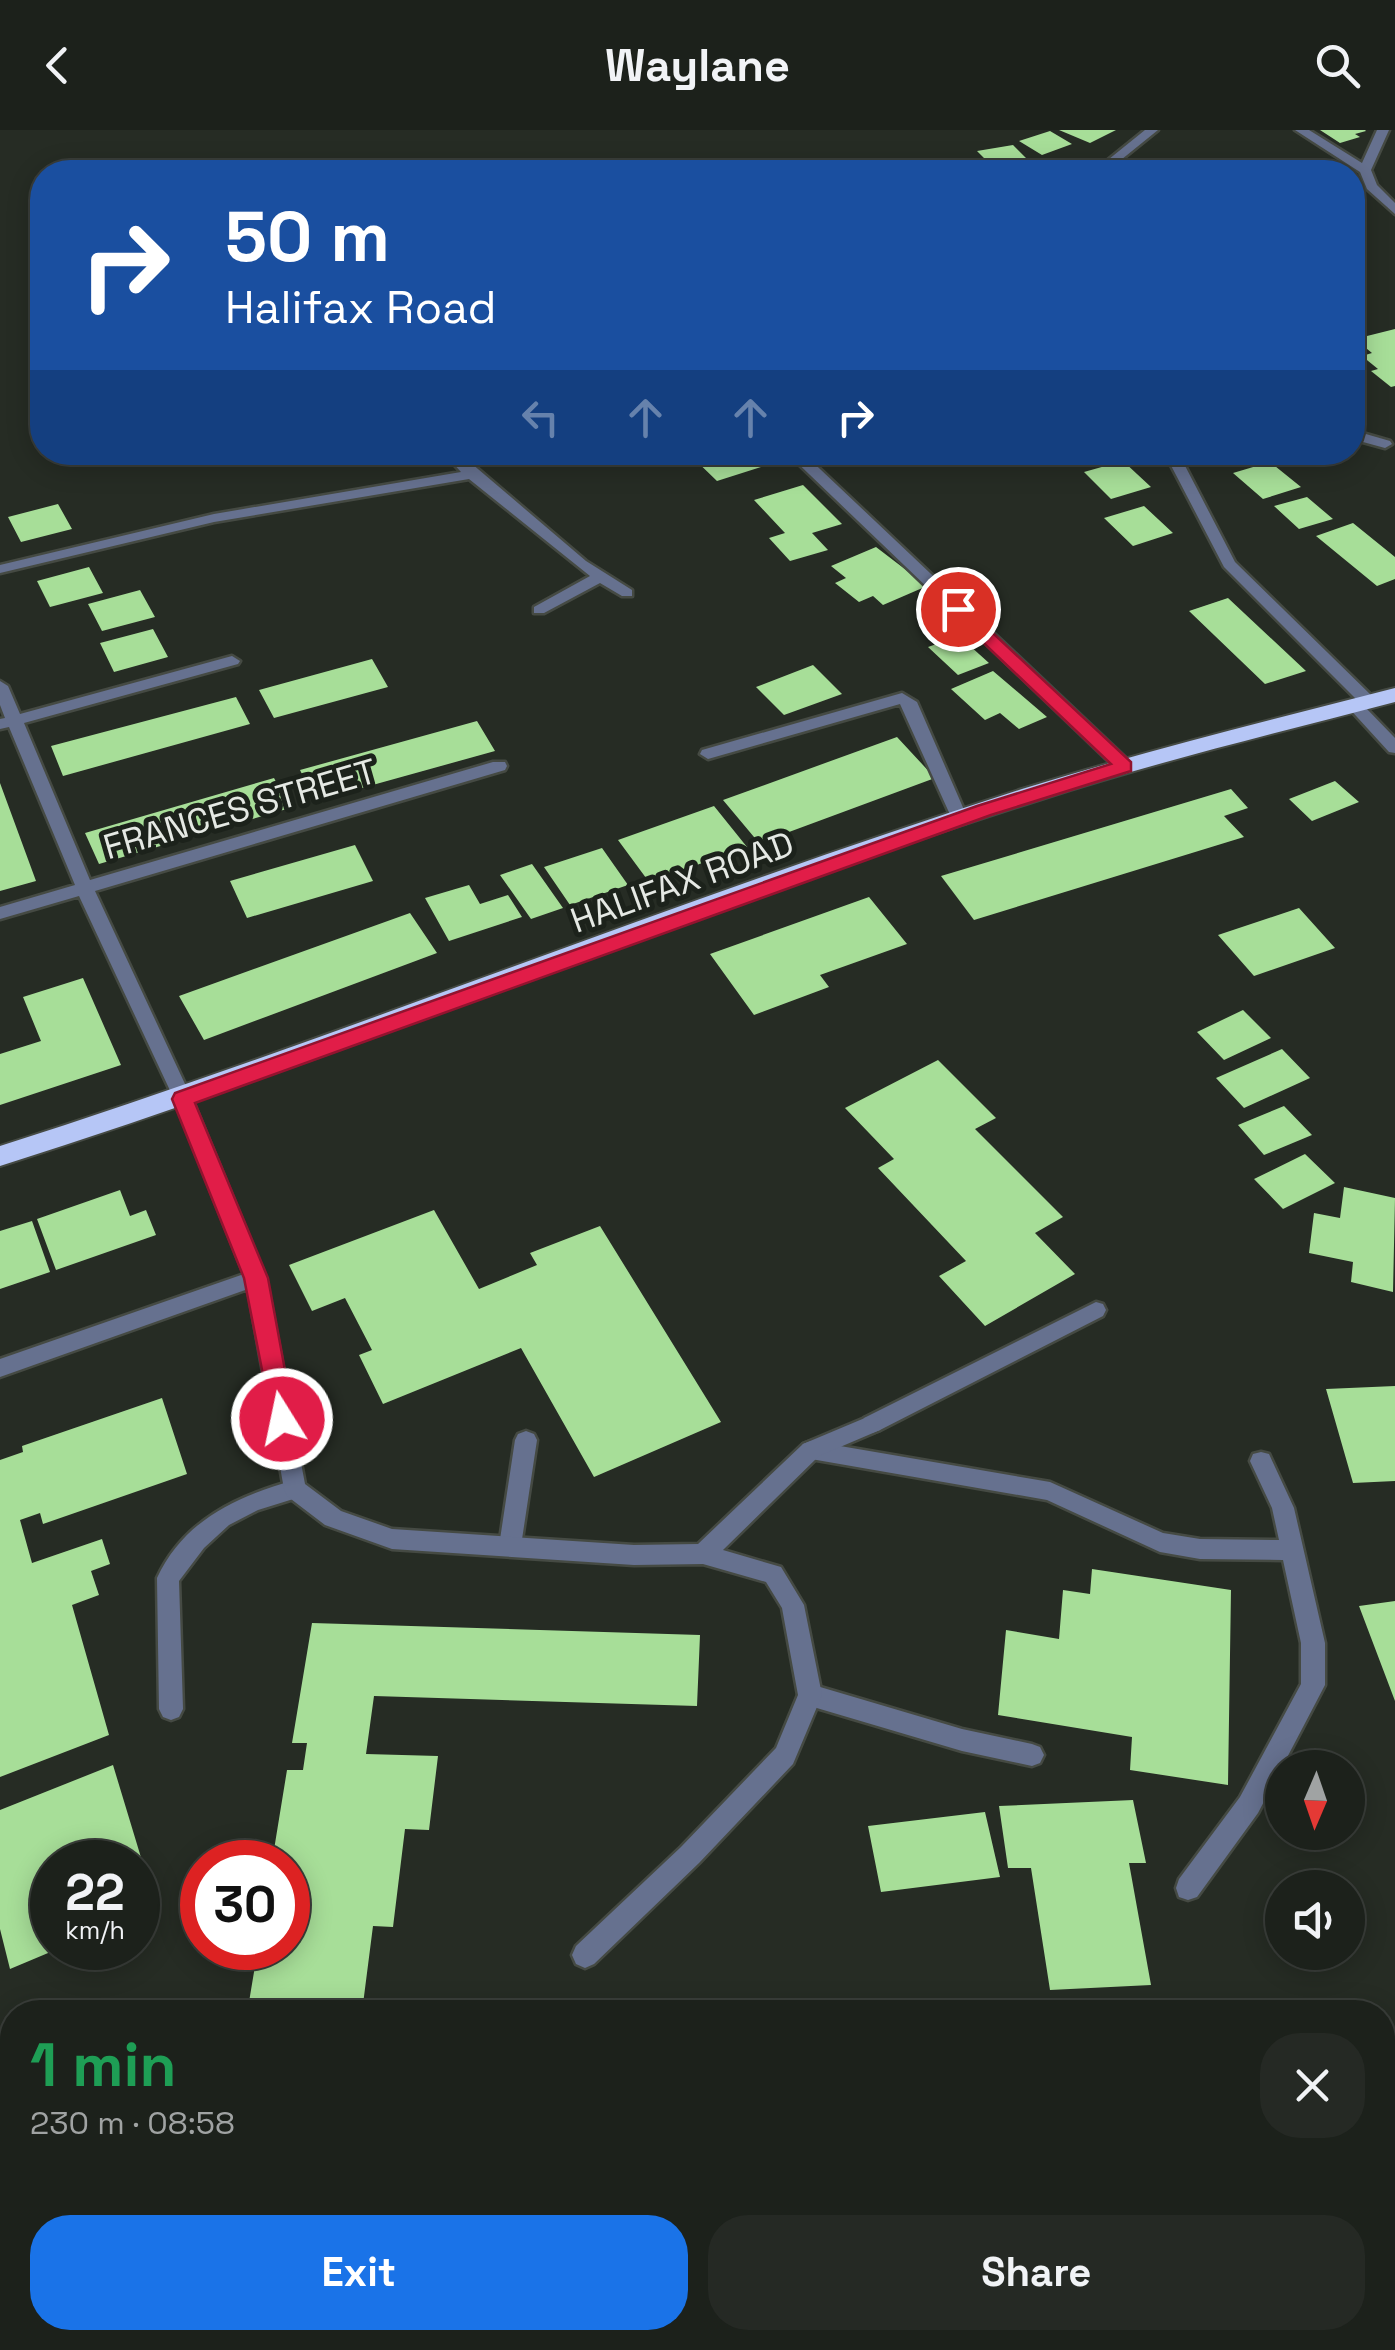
<!DOCTYPE html>
<html lang="en">
<head>
<meta charset="utf-8">
<style>
	:root { --surface:#1c211b; --page:#252924; --text:#f1f3f6; --muted:#a0a3a3; --line:#3a3e3a; --accent:#1a73e8 }
	body { margin:0; font-family:"Space Grotesk",sans-serif; background:var(--page); color:var(--text); height:100vh; display:flex; flex-direction:column; font-size:38px; white-space:nowrap }
	* { box-sizing:border-box; margin:0 }
	p { font-size:32px; color:var(--muted) }
	.icon { flex:none; width:55px; height:55px; fill:none; stroke:currentColor; stroke-width:2; stroke-linecap:round; stroke-linejoin:round }
	.map { position:relative; flex:1; overflow:hidden }
	.details { position:absolute; left:0px; top:1870px; width:1395px; height:350px; display:flex; flex-direction:column; background:var(--surface); border-radius:40px 40px 0 0; box-shadow:0 5px 25px #0003,0 0 0 2px var(--line) }
	.details>* { flex:none }
	.top-card { position:absolute; left:30px; top:30px; width:1335px; height:305px; border-radius:40px; box-shadow:0 5px 25px #0003,0 0 0 2px var(--line); background:#1a4fa0; color:#fff; overflow:hidden }
	.needle { width:65px; rotate:182deg }
	.controls { position:absolute; left:1265px; top:1620px; display:grid; gap:20px }
	.controls a { display:grid; place-items:center; width:100px; height:100px; border-radius:50%; background:var(--surface); box-shadow:0 5px 25px #0003,0 0 0 2px var(--line); font-size:50px }
	.speed { position:absolute; left:30px; top:1710px; display:flex; gap:20px; font-size:50px; font-weight:700; text-align:center }
	.speed>* { display:grid; place-content:center; width:130px; height:130px; border-radius:50%; background:var(--surface); box-shadow:0 5px 25px #0003,0 0 0 2px var(--line); line-height:1 }
	.speed small { font-size:25px; font-weight:400 }
	.speed .limit { border:15px solid #d22; background:#fff; color:#111 }
	.pin { position:absolute; display:grid; place-items:center; width:85px; height:85px; color:#fff; margin:-42px; border:5px solid #fff; border-radius:50%; box-shadow:0 2px 10px #0007 }
	.me { position:absolute; width:110px; margin:-55px; rotate:350deg; stroke-linejoin:round; filter:drop-shadow(0 0 8px #0008) }
	.turn { display:flex; align-items:center; gap:35px; height:210px; padding:0 30px; font-size:45px }
	.turn .icon { width:130px; height:130px; stroke-width:2.5 }
	.turn b { display:block; font-size:70px; line-height:85px }
	.lanes { display:flex; align-items:center; height:95px; padding:0 30px; background:#0003; justify-content:center; gap:50px; direction:ltr }
	.lanes .off { opacity:.35 }
	.round { display:grid; place-items:center; flex:none; width:105px; height:105px; border-radius:40px; background:var(--page) }
	.summary { display:flex; align-items:center; justify-content:space-between; height:170px; padding:0 30px }
	h1 { font-size:60px; font-weight:700; line-height:75px; color:#1e9e55 }
	.button { display:flex; gap:20px; margin-top:auto; padding:20px 30px }
	.button a { flex:1; height:115px; border-radius:40px; background:var(--accent); color:#fff; font-size:40px; font-weight:700; line-height:115px; text-align:center }
	.button a+a { background:var(--page); color:var(--text) }
	header { display:flex; justify-content:space-between; align-items:center; height:130px; padding:0 30px; background:var(--surface); font-size:45px; font-weight:700 }
	.map>svg:first-child { display:block }
</style>
</head>
<body>
<header><svg class="icon" aria-label="back" viewBox="0 0 24 24"><path d="M15 5l-7 7 7 7"/></svg>Waylane<svg class="icon" aria-label="search" viewBox="0 0 24 24"><circle cx="10" cy="10" r="6"/><path d="M15 15l6 6"/></svg></header>
<div class="map">
<svg width="1395" height="2220" viewBox="0 0 1395 2220">
	<rect width="100%" height="100%" fill="#262c24"/>
	<path fill="#a7de98" d="M1059,0H1116L1090,13Z
		M1320,0H1365L1366,1L1355,4L1360,7L1340,13Z
		M1050,1L1072,14L1042,25L1019,11Z
		M1013,15L1026,28L990,34L977,21Z
		M972,31L985,42H937L933,39Z
		M1395,199V256L1391,257L1371,241L1378,239L1362,226L1372,223L1355,209Z
		M687,322H745L761,337L717,351Z
		M1066,322H1116L1120,327L1080,337Z
		M1123,331L1151,357L1111,369L1084,342Z
		M1270,332L1301,357L1263,369L1233,343Z
		M803,355L842,394L812,403L828,420L790,431L769,408L785,403L754,370Z
		M1307,367L1333,389L1299,399L1274,376Z
		M58,374L72,399L21,412L8,387Z
		M1144,376L1173,403L1133,416L1104,388Z
		M1353,393L1395,427V449L1377,456L1316,406Z
		M876,417L927,456L883,475L873,466L859,472L835,453L846,448L831,436Z
		M89,437L103,463L50,477L37,451Z
		M140,460L155,487L102,501L88,474Z
		M1228,468L1306,541L1265,554L1189,481Z
		M153,499L168,527L114,542L100,513Z
		M959,506L989,533L958,545L928,517Z
		M372,529L388,557L274,588L259,560Z
		M813,535L842,564L784,585L756,557Z
		M993,541L1047,587L1019,599L1000,583L985,590L951,559Z
		M236,567L250,594L63,646L51,616Z
		M477,591L495,621L315,671L300,640Z
		M897,607L935,648L759,713L723,670Z
		M274,648L290,678L99,734L85,703Z
		M1335,651L1359,672L1312,691L1289,669Z
		M0,653L36,751L0,761Z
		M1231,659L1248,678L1224,686L1244,707L974,790L941,746Z
		M714,676L747,717L649,752L618,710Z
		M355,715L373,751L247,788L230,751Z
		M602,718L628,755L570,775L544,737Z
		M532,734L563,778L531,789L500,745Z
		M469,755L480,774L508,765L522,787L449,811L425,768Z
		M869,767L907,814L820,845L829,857L754,885L710,824Z
		M1299,778L1335,818L1254,846L1218,805Z
		M410,783L437,823L204,910L179,866Z
		M83,848L121,935L0,975V924L41,911L23,867Z
		M1243,880L1271,908L1224,930L1197,902Z
		M1282,919L1310,948L1244,978L1216,948Z
		M938,930L996,988L975,999L1063,1087L1035,1103L1075,1144L985,1196L939,1146L966,1131L878,1038L894,1029L845,978Z
		M1284,976L1312,1005L1264,1025L1238,995Z
		M1305,1024L1335,1053L1283,1079L1254,1049Z
		M1344,1057L1395,1068L1393,1162L1351,1152L1353,1132L1309,1123L1314,1083L1340,1088Z
		M120,1060L130,1086L146,1080L156,1105L56,1140L37,1089Z
		M434,1080L479,1159L537,1135L530,1123L600,1096L721,1292L594,1347L521,1218L383,1274L359,1225L372,1220L345,1168L312,1181L289,1135Z
		M32,1091L50,1142L0,1159V1101Z
		M1395,1256V1351L1353,1353L1326,1259Z
		M162,1268L187,1344L43,1394L40,1383L20,1390L32,1433L102,1409L110,1434L91,1441L99,1465L72,1475L109,1605L0,1647V1330L23,1322L22,1316Z
		M1092,1439L1231,1460L1228,1655L1130,1640L1132,1607L998,1585L1006,1500L1059,1509L1063,1460L1090,1464Z
		M1395,1471V1571L1359,1476Z
		M312,1493L700,1505L697,1576L374,1566L366,1624L438,1626L429,1700L405,1699L393,1797L373,1796L362,1882H234L236,1872H249L258,1818H288V1732H272L287,1640H303L307,1613H292Z
		M113,1635L156,1777L138,1785V1732H52V1818H60L10,1839L0,1799V1680Z
		M1133,1670L1146,1733H1129L1151,1855L1050,1860L1031,1738H1008L999,1676Z
		M985,1682L1000,1747L881,1762L868,1696Z
		M12,1949V2037L0,2042V1955Z
		M1395,2024V2150L1382,2137V2038Z
		M206,2208H361L359,2220H204Z
		M788,2208H905L899,2220H782Z"/>
	<g fill="none" stroke-linecap="round" stroke-linejoin="round">
		<defs>
			<path id="service" d="M1145,0H1158L1106,42H1093Z
				M443,322H458L586,431L632,460V466H622L600,453L544,483H534V477L590,446L469,349L214,392L0,443V435L214,384L461,342Z
				M902,563L917,572L968,689L966,693H954L952,689L900,574L708,629L700,624L702,620Z
				M1096,1172L1103,1174L1106,1180L1103,1186L880,1300L872,1303L864,1300L861,1294L864,1288Z
				M526,1301L534,1304L537,1310L521,1416L518,1423L510,1426L502,1423L499,1416L515,1310L518,1304Z
				M811,1311L1050,1352L1163,1403L1200,1409L1279,1410L1272,1378L1250,1331L1253,1324L1261,1322L1269,1324L1294,1378L1325,1513V1555L1258,1683L1197,1767L1188,1770L1179,1767L1176,1758L1179,1749L1240,1667L1301,1554V1513L1283,1430L1200,1429L1160,1422L1047,1370L811,1329L803,1326L800,1320L803,1314Z
				M295,1350L303,1352L306,1359L303,1366L258,1380L229,1395L204,1418L179,1451L183,1579L179,1587L171,1590L163,1587L159,1579L157,1448C184,1390 237,1366 295,1350Z
				M810,1554L962,1599L1032,1614L1040,1617L1044,1625L1040,1633L1032,1636L962,1621L810,1576L802,1573L798,1565L802,1557Z"/>
			<path id="minor" d="M1295,0H1309L1362,33L1377,0H1389L1371,40L1377,55L1395,73V84L1367,59L1360,42Z
				M1031,36L1035,37L1039,42H1027V37Z
				M1352,300L1390,311L1392,314L1385,318L1352,309Z
				M786,322H802L1130,632V640H1118Z
				M1164,322H1204L1182,330L1235,432L1374,568V576H1364L1395,608V623L1389,622L1347,576L1349,572H1359L1224,437Z
				M232,526L240,531L238,534L24,593L90,750L493,632H505L507,636L505,640L95,761L192,969L266,1148L305,1354L341,1381L392,1399L634,1415L698,1414L803,1314L872,1285L880,1288L883,1294L880,1300L819,1326L723,1420L781,1437L804,1475L822,1565L793,1634L699,1733L594,1834L585,1838L576,1834L572,1825L576,1816L681,1717L776,1618L798,1565L782,1478L766,1452L703,1434L634,1435L392,1419L325,1395L287,1366L284,1359L248,1159L0,1247V1229L244,1144L174,969L79,766L0,789V777L75,755L9,597L0,599V589L5,588L0,575V551L8,556L20,584Z
				M1160,2208H1205L1197,2220H1151L1155,2210Z"/>
			<path id="trunk" d="M1395,558V572C1276,603 1156,632 1039,670C689,782 350,925 0,1036V1016C344,906 678,769 1022,659C1145,621 1270,590 1395,558Z"/>
		</defs>
		<use href="#service" stroke="#454a43" stroke-width="5"/>
		<use href="#minor" stroke="#454a43" stroke-width="5"/>
		<use href="#trunk" stroke="#454a43" stroke-width="4"/>
		<use href="#service" fill="#66718f" fill-rule="evenodd"/>
		<use href="#minor" fill="#66718f" fill-rule="evenodd"/>
		<use href="#trunk" fill="#b6c6f6" fill-rule="evenodd"/>
	</g>
	<path fill="#e11d48" stroke="#92132f" stroke-width="2.5" d="M958,474L964,476L1131,632V641L991,685L195,973L268,1148L294,1289L291,1296H273L244,1148L172,969L175,963L977,676L1111,634L952,483L950,479Z"/>
	<g text-anchor="middle" dominant-baseline="central" stroke-width="10" stroke-linejoin="round" paint-order="stroke">
		<g font-size="35" fill="#e5e9e4" stroke="#1c221b">
			<text transform="translate(240 679) rotate(-16)">FRANCES STREET</text>
			<text transform="translate(682 752) rotate(-20)">HALIFAX ROAD</text>
		</g>
	</g>
</svg>
<div class="controls">
<a><svg class="needle" viewBox="-14 -14 28 28"><path d="M0-13l5 13h-10z" fill="#e53935"/><path d="M0 13l5-13h-10z" fill="#a0a3a3"/></svg></a>
<a><svg class="icon" aria-label="sound" viewBox="0 0 24 24"><path d="M4 9h4l5-4v14l-5-4H4zM17 9q2 3 0 6"/></svg></a>
</div>
<div class="speed"><div>22<small>km/h</small></div><div class="limit">30</div></div>
<div class="pin" style="left:958px;top:479px;background:#d93025"><svg class="icon" aria-label="arrive" viewBox="0 0 24 24"><path d="M6 21V4h12l-3 4 3 4H6"/></svg></div>
<svg class="me" style="left:282px;top:1289px" viewBox="-20 -20 40 40"><circle r="17" fill="#e11d48" stroke="#fff" stroke-width="3"/><path d="M0-11L8 9 0 5-8 9z" fill="#fff"/></svg>
<div class="top-card">
<div class="turn"><svg class="icon" aria-label="right" viewBox="0 0 24 24"><path d="M7 20v-9h11M14 6l5 5-5 5"/></svg><div><b>50 m</b>Halifax Road</div></div>
<div class="lanes"><svg class="icon off" aria-label="left" viewBox="0 0 24 24"><path d="M17 20v-9H6M10 6l-5 5 5 5"/></svg><svg class="icon off" aria-label="ahead" viewBox="0 0 24 24"><path d="M12 20V5M6 11l6-6 6 6"/></svg><svg class="icon off" aria-label="ahead" viewBox="0 0 24 24"><path d="M12 20V5M6 11l6-6 6 6"/></svg><svg class="icon" aria-label="right" viewBox="0 0 24 24"><path d="M7 20v-9h11M14 6l5 5-5 5"/></svg></div>
</div>
<section class="details">
<div class="summary"><div><h1>1 min</h1><p>230 m · 08:58</p></div><a class="round"><svg class="icon" aria-label="close" viewBox="0 0 24 24"><path d="M6 6l12 12M18 6L6 18"/></svg></a></div>
<div class="button"><a>Exit</a><a>Share</a></div>
</section>
</div>
</body>
</html>
